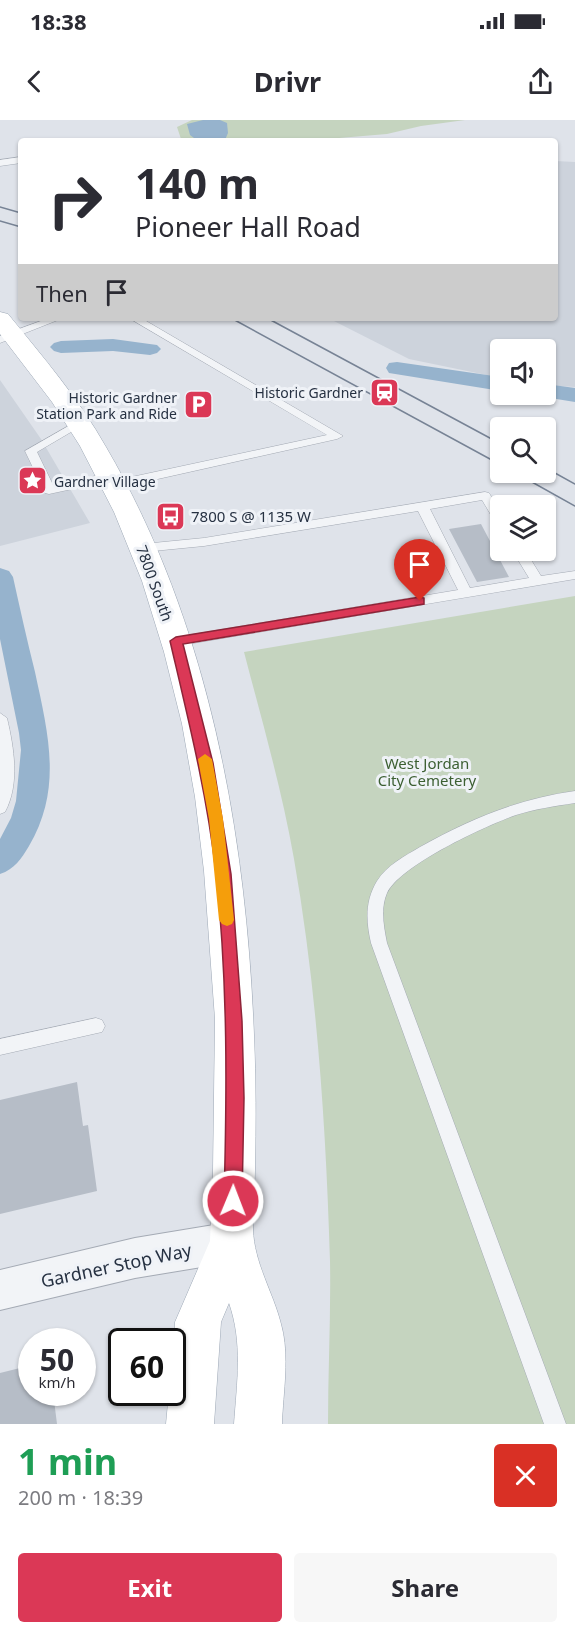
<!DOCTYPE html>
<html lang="en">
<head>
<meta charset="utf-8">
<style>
	:root { --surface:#fff; --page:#f7f7f7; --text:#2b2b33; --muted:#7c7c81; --accent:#db3856 }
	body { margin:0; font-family:"Noto Sans",sans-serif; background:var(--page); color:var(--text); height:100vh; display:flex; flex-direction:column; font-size:22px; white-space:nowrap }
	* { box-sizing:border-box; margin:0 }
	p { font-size:20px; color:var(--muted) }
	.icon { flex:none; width:33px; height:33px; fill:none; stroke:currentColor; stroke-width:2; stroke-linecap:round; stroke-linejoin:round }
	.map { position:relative; height:1304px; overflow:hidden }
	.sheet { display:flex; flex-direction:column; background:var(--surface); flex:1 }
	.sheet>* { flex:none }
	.banner { position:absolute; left:18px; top:18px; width:540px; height:183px; border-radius:6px; box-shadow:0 2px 4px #0004; background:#fff; color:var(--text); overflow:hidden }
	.buttons { position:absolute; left:490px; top:219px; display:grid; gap:12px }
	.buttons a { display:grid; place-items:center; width:66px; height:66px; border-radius:6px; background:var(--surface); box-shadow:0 2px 4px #0004; font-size:30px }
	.speed { position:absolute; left:18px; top:1208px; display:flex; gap:12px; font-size:30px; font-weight:700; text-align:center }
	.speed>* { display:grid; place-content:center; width:78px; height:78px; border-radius:50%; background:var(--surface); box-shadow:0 2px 4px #0004; line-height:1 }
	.speed small { font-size:15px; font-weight:400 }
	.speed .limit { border:3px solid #111; border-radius:9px; background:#fff; color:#111 }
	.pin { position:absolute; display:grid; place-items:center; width:51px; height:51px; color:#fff; margin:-62px -26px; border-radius:50% 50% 50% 0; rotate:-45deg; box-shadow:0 0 6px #0007 }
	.pin .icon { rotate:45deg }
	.me { position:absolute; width:66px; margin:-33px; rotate:1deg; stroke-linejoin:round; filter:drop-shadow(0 0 4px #0008) }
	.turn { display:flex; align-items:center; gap:21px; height:126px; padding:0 18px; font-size:27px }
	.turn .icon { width:78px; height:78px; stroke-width:2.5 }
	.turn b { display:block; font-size:42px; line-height:51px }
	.then { display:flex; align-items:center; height:57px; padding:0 18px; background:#0003; gap:12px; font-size:22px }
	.round { display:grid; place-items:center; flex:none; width:63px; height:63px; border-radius:6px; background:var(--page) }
	.overview { display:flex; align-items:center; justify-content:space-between; height:102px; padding:0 18px }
	h1 { font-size:36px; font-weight:700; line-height:45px; color:#1e9e55 }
	.action { display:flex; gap:12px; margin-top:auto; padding:12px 18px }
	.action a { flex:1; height:69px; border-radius:6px; background:var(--accent); color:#fff; font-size:24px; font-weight:700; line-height:69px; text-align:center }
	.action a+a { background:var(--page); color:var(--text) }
	.status { display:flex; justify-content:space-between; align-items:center; height:42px; padding:0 30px; background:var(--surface); direction:ltr }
	.status svg { height:16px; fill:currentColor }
	header { display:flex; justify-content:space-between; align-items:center; height:78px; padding:0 18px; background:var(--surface); font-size:27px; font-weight:700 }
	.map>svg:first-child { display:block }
</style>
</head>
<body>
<div class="status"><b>18:38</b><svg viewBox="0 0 49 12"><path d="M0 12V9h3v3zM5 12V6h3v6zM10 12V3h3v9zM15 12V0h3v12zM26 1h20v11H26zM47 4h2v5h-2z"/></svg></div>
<header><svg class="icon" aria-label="back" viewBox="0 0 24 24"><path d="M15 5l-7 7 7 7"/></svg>Drivr<svg class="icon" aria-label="share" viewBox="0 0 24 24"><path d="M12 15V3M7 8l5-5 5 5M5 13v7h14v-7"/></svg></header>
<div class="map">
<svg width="575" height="1304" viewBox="0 0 575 1304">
	<rect width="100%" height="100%" fill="#dfe3ea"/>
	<path fill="#cdd3dc" d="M555,41L575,42V267L546,265V230H501V258L409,239L328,198H555Z
		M0,260L41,319L90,403L0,426Z"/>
	<path fill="#c5d4bf" d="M192,0H465L421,6L387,14L327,19L185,21L181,19L177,7Z
		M575,476V1304H328C328,1250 331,1195 330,1141C326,1008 317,870 294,739C282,670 262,601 244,532Z"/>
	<path fill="#96b3cd" d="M203,0H220L227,3L228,13L225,20L198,21L190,15L187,4Z"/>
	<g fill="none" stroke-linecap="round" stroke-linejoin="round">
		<path fill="#96b3cd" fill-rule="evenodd" d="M113,219L157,225L161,229L157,233L150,235L113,231L61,233L54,231L50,227L54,223L61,221Z
			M397,242L501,257V271L389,253L386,248L389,243Z
			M546,264L575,268V282L538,276L546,274Z
			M0,448L9,451L13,457C20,489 27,520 35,552C48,613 63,668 29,726C21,739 15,749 0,754V719L11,698L16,681L21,630L19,613L0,519Z"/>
	</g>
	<path fill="#b6bdc7" d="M481,404L509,457L477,462L449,409Z
		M77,962L83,1006L88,1005L97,1071L0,1094V980Z
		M32,1245V1272H53L57,1304H0V1253Z"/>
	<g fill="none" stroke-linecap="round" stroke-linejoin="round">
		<defs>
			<path id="lane" d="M21,37V43L0,46V40Z
				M49,198H63L0,223V216Z
				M129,198H141L343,316L337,319L113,369L109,368L107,365L113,361L327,315Z
				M79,300L85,303L83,305L37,332L53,365L109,353L115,357L109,361L49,374L45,373L25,331Z
				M485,372L489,373L501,392V406L497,405L482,380L430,389L470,468L529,458L512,430H525L541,456L575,451V459L176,526L169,521L171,518L458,470L418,391L204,426L143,432L137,428L143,424L204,418Z
				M0,593L7,598C14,628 20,664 5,692L0,694Z
				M575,671V683C555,686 535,689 516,695C487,705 400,745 387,773C380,789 384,807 387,823L566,1304H544L371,823C366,801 365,781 377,761C387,745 405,736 420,727C470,699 518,679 575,671Z
				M96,898L102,900L105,906L102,912L0,935V919Z"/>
			<path id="street" d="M232,1102L246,1108L252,1122L246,1136L232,1142L135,1158L0,1190V1150L135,1118Z"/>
			<path id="primary" d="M0,192L8,194C43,237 79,279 106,327C209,503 246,713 254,915C256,960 256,1005 255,1050C255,1070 252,1089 253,1109C254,1143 273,1172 281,1204C290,1236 283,1272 282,1304H234C237,1262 243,1223 229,1183L221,1202L214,1304H166L169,1272H172L175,1202L210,1121L213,1051L215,899L204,751L195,677L182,604L164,532L142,461L114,392L80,326L52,282L0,214Z"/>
		</defs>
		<use href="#lane" stroke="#a4aab4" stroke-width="1"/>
		<use href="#street" stroke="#a4aab4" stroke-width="2"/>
		<use href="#primary" stroke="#9da8b6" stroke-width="1"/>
		<use href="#lane" fill="#f2f4f7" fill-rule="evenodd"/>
		<use href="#street" fill="#f2f4f7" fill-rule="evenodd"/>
		<use href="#primary" fill="#fff" fill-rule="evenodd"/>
		<path stroke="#778395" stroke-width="1.5" d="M0,87L21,93
			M0,101L21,107
			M231,198L501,345
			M267,198L501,324
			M546,348L575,364
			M514,352L575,386"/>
	</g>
	<path fill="#db3856" stroke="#8e2438" stroke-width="1.5" d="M420,477L424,478V484L183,524L213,643L231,754L242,901L244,978L242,1081L240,1087L233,1090L227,1087L224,1081C227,972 228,862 216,753C207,674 188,598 170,521L176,517Z"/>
	<path fill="#f59e0b" d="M205,634L212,639L223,699L234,800L232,804L227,806L222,804L219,800L209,699L198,639Z"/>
	<defs>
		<symbol id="station-square" viewBox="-11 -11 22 22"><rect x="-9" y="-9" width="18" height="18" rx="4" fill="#db3856" stroke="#eff2f7"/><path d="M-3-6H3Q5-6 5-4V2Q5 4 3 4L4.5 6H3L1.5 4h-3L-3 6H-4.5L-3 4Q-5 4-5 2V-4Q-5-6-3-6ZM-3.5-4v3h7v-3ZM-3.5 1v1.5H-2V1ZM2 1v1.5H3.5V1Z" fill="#fff"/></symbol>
		<symbol id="parking-square" viewBox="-11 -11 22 22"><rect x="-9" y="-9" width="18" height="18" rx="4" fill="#db3856" stroke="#eff2f7"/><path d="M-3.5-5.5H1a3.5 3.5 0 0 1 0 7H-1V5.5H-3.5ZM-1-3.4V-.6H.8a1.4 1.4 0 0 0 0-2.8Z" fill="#fff"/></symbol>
		<symbol id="sight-square" viewBox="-11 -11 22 22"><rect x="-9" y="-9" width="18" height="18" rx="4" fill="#db3856" stroke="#eff2f7"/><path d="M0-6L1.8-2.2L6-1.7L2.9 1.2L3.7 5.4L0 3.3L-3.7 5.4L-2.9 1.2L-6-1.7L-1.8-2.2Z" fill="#fff"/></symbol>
		<symbol id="bus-square" viewBox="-11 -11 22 22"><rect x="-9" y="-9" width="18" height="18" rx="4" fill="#db3856" stroke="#eff2f7"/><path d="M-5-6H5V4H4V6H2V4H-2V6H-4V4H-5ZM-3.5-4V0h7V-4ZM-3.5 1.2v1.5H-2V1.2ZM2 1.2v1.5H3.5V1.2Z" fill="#fff"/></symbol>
	</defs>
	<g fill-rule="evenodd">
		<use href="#station-square" x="368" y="256" width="33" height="33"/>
		<use href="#parking-square" x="182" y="268" width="33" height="33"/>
		<use href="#sight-square" x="16" y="344" width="33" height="33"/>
		<use href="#bus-square" x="154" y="380" width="33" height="33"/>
	</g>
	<g text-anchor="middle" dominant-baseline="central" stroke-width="6" stroke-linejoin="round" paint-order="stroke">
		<g font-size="14" fill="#263142" stroke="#eff2f7" text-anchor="end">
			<text x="363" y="272">Historic Gardner</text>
			<text x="177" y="277">Historic Gardner<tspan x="177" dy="16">Station Park and Ride</tspan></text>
			<text x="54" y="361" text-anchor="start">Gardner Village</text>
		</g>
		<g font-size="15" fill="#263142" stroke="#eff2f7" text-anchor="start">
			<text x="191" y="396">7800 S @ 1135 W</text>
		</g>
		<g font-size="15" fill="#263142" stroke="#eff2f7">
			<text transform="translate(155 463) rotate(70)">7800 South</text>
		</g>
		<g font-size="15" fill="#3c5f32" stroke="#eff2f7">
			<text x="427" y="643">West Jordan<tspan x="427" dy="17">City Cemetery</tspan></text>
		</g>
		<g font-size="18" fill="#263142" stroke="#eff2f7">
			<text transform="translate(116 1145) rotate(-12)">Gardner Stop Way</text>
		</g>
	</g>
</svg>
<div class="buttons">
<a><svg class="icon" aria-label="sound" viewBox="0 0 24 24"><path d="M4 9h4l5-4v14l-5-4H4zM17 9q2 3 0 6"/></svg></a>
<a><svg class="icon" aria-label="search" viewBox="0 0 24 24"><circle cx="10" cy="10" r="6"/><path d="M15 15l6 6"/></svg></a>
<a><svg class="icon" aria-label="layers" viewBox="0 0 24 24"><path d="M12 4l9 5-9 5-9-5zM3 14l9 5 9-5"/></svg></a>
</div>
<div class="speed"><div>50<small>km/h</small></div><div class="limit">60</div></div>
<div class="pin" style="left:420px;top:481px;background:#d93025"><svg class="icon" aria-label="arrive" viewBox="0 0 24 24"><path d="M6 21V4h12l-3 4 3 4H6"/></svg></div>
<svg class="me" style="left:233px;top:1081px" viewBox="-20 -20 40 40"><circle r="17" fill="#db3856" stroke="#fff" stroke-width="3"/><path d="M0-11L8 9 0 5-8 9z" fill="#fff"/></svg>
<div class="banner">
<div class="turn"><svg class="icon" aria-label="right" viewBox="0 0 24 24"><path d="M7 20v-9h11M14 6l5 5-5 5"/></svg><div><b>140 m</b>Pioneer Hall Road</div></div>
<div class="then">Then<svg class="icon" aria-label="arrive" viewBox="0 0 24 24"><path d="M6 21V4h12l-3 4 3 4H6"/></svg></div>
</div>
</div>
<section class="sheet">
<div class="overview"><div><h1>1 min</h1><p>200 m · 18:39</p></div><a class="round" style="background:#d93025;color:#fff"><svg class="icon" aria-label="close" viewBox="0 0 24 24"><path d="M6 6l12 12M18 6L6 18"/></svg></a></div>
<div class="action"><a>Exit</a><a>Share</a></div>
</section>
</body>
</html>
